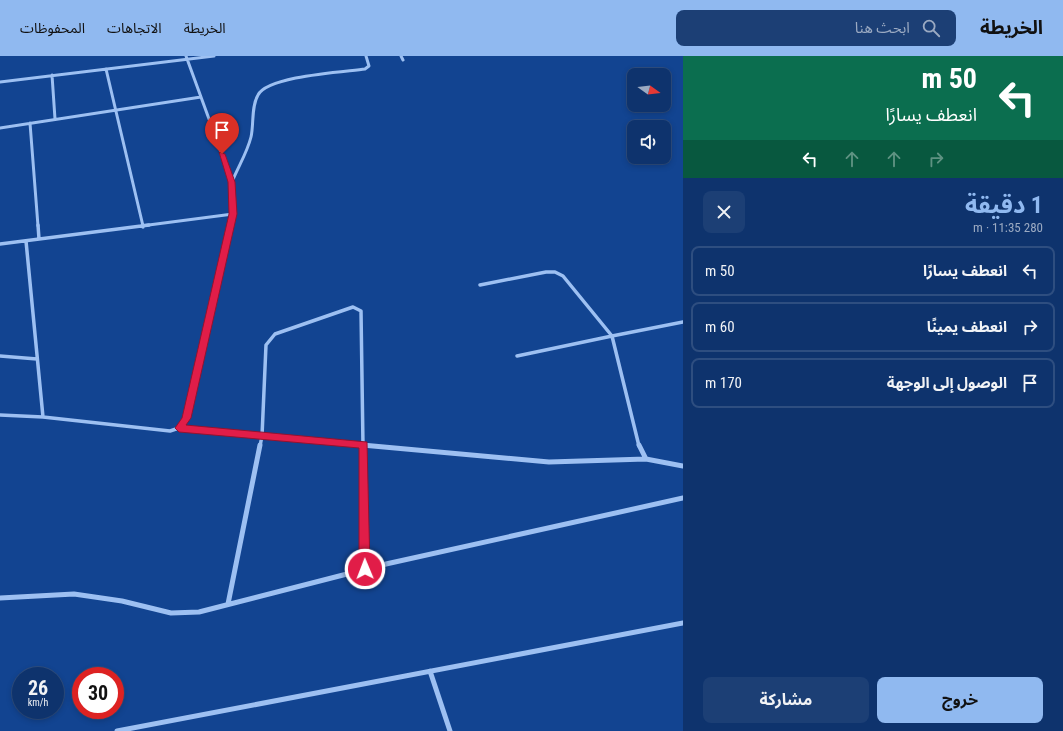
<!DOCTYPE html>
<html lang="ar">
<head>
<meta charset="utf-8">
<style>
	:root { --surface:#0e336d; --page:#1c3f75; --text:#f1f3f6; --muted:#9baac2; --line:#2e4e80; --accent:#90b9f0 }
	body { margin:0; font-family:"Roboto Condensed","Noto Sans Arabic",sans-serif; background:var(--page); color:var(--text); direction:rtl; height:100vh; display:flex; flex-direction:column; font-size:15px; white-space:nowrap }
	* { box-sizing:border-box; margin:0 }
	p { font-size:13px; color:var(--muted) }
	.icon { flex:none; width:22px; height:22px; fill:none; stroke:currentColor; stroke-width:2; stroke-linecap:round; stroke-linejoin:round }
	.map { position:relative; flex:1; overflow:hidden; direction:ltr }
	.details { display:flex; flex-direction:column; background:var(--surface); width:380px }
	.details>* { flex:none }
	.top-card { background:#0b6e4f; color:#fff; overflow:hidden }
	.needle { width:26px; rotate:105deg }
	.fabs { position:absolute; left:627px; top:12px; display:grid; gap:8px }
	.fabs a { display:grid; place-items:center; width:44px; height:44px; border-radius:8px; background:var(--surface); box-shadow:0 2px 6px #0003,0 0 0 1px var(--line); font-size:20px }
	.speed { position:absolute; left:12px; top:611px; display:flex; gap:8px; font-size:20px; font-weight:700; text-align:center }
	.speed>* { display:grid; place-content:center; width:52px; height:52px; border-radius:50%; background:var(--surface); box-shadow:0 2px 6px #0003,0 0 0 1px var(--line); line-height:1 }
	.speed small { font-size:10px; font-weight:400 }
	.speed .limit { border:6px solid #d22; background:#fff; color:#111 }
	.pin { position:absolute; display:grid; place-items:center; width:34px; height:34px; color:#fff; margin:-41px -17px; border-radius:50% 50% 50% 0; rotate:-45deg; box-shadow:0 0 4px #0007 }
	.pin .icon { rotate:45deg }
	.me { position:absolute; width:44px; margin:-22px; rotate:359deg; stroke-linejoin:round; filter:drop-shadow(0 0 3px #0008) }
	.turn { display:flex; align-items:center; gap:14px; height:84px; padding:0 20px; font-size:18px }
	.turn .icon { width:52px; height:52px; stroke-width:2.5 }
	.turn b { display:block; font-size:28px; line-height:34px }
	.lanes { display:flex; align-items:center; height:38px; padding:0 20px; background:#0003; justify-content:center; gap:20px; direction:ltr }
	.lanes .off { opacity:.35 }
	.round { display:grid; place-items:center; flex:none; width:42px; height:42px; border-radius:8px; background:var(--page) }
	.head { display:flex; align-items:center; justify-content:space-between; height:68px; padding:0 20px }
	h1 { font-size:24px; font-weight:700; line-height:30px; color:var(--accent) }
	.button { display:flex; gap:8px; margin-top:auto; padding:8px 20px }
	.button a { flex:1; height:46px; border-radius:8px; background:var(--accent); color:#111; font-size:16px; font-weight:700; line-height:46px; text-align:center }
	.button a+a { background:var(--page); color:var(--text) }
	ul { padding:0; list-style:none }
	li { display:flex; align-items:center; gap:12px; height:50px; margin:0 8px 6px; padding:0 12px; border:2px solid var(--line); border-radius:8px }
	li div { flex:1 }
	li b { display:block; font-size:15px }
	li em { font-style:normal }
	header { display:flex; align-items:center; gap:24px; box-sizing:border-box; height:56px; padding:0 20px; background:var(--accent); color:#111 }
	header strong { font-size:19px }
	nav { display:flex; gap:22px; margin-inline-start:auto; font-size:14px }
	.search { width:280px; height:36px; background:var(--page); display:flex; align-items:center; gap:10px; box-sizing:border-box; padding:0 14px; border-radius:8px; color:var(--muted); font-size:15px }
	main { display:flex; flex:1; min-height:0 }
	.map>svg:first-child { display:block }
</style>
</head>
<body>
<header>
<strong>الخريطة</strong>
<div class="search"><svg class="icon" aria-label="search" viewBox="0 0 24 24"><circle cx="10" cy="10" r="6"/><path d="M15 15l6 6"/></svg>ابحث هنا</div>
<nav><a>الخريطة</a><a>الاتجاهات</a><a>المحفوظات</a></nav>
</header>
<main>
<section class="details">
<div class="top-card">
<div class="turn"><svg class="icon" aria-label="left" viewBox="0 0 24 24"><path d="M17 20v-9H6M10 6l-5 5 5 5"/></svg><div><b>50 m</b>انعطف يسارًا</div></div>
<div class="lanes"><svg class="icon" aria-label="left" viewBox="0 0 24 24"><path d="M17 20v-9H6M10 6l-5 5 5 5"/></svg><svg class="icon off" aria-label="ahead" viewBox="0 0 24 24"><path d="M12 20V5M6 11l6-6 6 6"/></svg><svg class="icon off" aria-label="ahead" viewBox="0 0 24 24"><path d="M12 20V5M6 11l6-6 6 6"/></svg><svg class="icon off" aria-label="right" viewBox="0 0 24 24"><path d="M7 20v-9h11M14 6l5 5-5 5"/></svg></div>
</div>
<div class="head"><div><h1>1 دقيقة</h1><p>280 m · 11:35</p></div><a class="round"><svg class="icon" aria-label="close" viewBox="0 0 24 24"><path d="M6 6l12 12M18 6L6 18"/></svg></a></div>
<ul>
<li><svg class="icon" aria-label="left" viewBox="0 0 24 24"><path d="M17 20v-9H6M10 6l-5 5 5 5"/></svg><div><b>انعطف يسارًا</b></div><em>50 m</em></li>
<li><svg class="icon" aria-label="right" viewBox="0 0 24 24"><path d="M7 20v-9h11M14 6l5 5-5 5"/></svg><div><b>انعطف يمينًا</b></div><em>60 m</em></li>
<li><svg class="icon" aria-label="arrive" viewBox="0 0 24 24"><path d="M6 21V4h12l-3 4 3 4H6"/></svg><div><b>الوصول إلى الوجهة</b></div><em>170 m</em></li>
</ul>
<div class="button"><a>خروج</a><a>مشاركة</a></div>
</section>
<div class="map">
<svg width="683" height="675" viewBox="0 0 683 675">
	<rect width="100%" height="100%" fill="#124491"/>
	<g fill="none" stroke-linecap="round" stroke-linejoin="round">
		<path stroke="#9dc0f2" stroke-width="3" d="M186,0L232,126L233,158L230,170
			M401,0L403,4
			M106,13L143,170
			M52,19L55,63
			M0,26L214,0
			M30,67L38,170
			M0,72L201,41
			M232,126C238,111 247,97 251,81C254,68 251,51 258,39C268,20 343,16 365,13L369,10L366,0
			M141,170L233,158"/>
		<path stroke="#9dc0f2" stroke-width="3.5" d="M38,169L39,183
			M143,169V171
			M26,185L43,361L170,375L179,372L186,362L230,169
			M0,188L149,169
			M480,229L546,216H555L563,220L612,280L683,266
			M0,300L37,303
			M517,300L612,280L639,390
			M0,359L43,361
			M179,372L373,390
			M260,390L262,380L266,289L275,278L353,251L361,255L363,390"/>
		<path stroke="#9dc0f2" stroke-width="5" d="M362,389L549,406L646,403
			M363,389L365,513
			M639,389L646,403L683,410
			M0,542L74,538L122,545L171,557L199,556L386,508L683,442
			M228,548L260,389
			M430,615L450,675
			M117,675L683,567"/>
	</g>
	<path fill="#e11d48" stroke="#92132f" d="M219,96L225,98L235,126L237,158L191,362L186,369L367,386L370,513L369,517L365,518L361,517L359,513V392L179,376L175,372L182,362L229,158L228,126Z"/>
</svg>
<div class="fabs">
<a><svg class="needle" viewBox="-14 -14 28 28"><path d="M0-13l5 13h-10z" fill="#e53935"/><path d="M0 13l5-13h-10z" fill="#9baac2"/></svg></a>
<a><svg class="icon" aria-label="sound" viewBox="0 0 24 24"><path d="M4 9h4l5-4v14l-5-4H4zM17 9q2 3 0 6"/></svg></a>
</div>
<div class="speed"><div>26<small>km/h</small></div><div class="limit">30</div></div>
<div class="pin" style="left:222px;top:98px;background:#d93025"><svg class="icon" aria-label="arrive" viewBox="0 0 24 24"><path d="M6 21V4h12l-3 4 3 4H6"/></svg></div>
<svg class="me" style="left:365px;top:513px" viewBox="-20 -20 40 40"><circle r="17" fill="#e11d48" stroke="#fff" stroke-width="3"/><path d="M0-11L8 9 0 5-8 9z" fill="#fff"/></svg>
</div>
</main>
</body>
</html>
